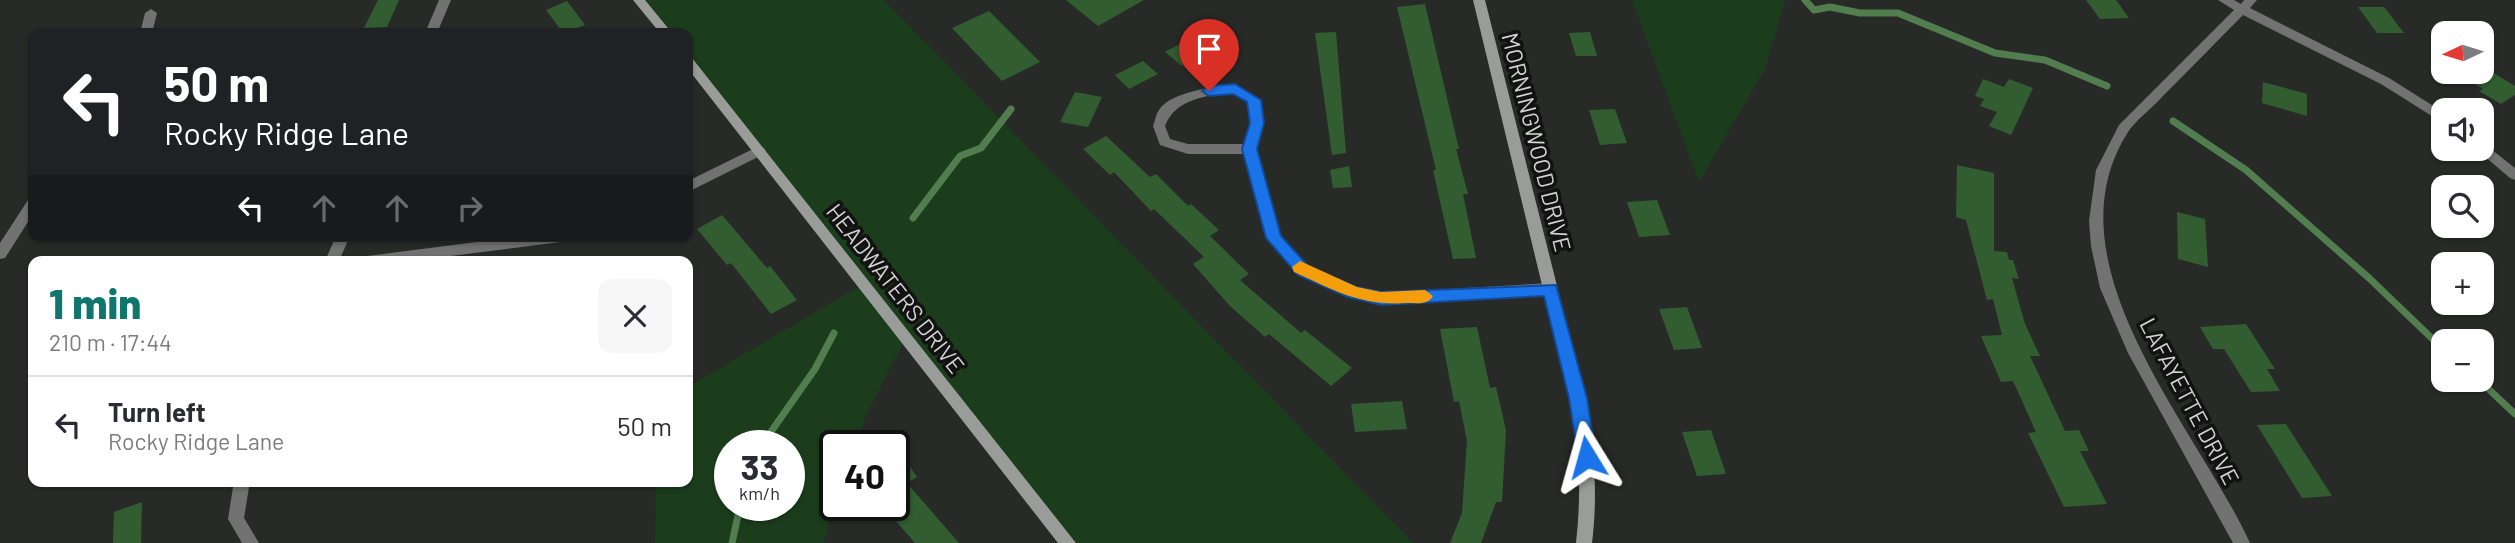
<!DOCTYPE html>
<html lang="en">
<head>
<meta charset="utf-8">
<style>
	:root { --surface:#fff; --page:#f7f7f7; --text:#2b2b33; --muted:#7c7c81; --line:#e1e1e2; --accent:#0f766e }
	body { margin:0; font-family:Barlow,sans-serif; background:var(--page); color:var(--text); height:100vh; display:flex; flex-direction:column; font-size:26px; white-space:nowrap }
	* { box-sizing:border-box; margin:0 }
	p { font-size:23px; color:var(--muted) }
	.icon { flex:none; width:38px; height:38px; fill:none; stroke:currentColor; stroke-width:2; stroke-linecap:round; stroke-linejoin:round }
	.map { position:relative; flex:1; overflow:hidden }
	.side { position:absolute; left:28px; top:256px; width:665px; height:231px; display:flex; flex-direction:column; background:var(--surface); border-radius:14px; box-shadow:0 2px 5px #0004 }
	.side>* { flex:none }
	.banner { position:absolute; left:28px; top:28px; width:665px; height:214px; border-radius:14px; box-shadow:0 2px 5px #0004; background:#202124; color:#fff; overflow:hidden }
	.needle { width:46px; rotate:266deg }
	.buttons { position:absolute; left:2431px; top:21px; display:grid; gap:14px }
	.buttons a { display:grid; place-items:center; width:63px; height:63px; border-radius:14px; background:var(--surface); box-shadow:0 2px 5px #0004; font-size:35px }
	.speed { position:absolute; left:714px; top:430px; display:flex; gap:14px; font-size:35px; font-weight:700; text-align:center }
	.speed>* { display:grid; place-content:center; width:91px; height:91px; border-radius:50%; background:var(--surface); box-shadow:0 2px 5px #0004; line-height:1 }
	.speed small { font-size:18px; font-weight:400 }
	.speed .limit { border:4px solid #111; border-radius:10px; background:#fff; color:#111 }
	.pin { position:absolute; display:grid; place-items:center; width:60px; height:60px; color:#fff; margin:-72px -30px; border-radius:50% 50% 50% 0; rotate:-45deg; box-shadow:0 0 7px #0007 }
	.pin .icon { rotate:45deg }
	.me { position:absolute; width:77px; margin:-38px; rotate:352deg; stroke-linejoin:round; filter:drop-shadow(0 0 5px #0008) }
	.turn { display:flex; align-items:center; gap:24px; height:147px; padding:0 21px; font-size:32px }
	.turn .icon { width:91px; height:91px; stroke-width:2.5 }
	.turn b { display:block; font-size:49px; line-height:60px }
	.lanes { display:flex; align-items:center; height:66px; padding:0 21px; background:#0003; justify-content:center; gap:35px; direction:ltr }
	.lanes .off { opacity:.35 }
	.round { display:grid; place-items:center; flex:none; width:74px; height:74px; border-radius:14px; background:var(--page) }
	.head { display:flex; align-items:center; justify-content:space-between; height:119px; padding:0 21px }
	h1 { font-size:42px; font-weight:800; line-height:52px; color:var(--accent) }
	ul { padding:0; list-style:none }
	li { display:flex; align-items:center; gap:21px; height:98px; padding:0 21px; border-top:2px solid var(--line) }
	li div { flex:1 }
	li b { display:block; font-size:26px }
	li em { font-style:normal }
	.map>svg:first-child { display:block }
</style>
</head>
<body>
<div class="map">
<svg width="2515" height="543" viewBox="0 0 2515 543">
	<rect width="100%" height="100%" fill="#282a28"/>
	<path fill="#1c3d1b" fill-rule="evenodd" d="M639,0H884L1413,543H1068L906,338L865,417L855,446H835V506L823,543H655L656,481H688V387L863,284L688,61V33H666ZM730,446H789V506H730Z
		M1632,0H1785L1765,69L1699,182Z"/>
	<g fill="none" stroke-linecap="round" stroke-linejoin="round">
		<path stroke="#517d4f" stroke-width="7" d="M1805,0L1814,10L1830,7L1860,13H1898L1995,53L2045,60L2107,86
			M2173,121L2246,170L2369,278L2443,349
			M913,218L960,156L981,148L1011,109
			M2479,380L2515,414
			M761,446L815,369L834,333
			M732,543L740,506"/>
	</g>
	<path fill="#325d31" d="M378,0H399L387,27L364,28Z
		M1066,0H1144L1098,26Z
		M2086,0H2116L2129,18L2100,19Z
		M567,1L585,25L563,33L546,10Z
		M1425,4L1459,149H1456L1468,194H1463L1476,258L1453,259L1433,170H1436L1397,7Z
		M2358,7H2384L2404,33H2377Z
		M989,11L1040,62L1002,81L952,28Z
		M1336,32L1346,153L1332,155L1315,33Z
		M1590,32L1597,56H1576L1569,33Z
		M1200,33L1216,47L1182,66L1165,52Z
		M1143,61L1158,74L1129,89L1115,75Z
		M2456,72H2492L2515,86V95L2501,104L2479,91L2483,89Z
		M1983,79L2004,87L2009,79L2033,88L2011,135L1989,126L1997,112L1980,106L1984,99L1975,96Z
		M2263,82L2307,94V116L2262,103Z
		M1075,92L1102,97L1088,127L1060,122Z
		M1615,109L1627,143L1600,145L1589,110Z
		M1106,136L1150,177L1156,174L1188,206L1191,204L1219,230L1210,236L1249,274L1240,280L1301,333L1305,330L1352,368L1331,386L1269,334L1265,337L1230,306L1193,264L1204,257L1154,209L1151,211L1114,172L1110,175L1083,149Z
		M1957,165L1994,173V251L2007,252L2009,260H2013L2019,279L2012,278L2025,324L2040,356H2030L2065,431L2079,430L2089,451H2080L2107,504L2064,507L2028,433L2036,432L2013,381L2001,382L1981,336L2002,335L1993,299L1987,300L1966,220L1956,217Z
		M1349,166L1352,187L1333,188L1330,170Z
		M1657,200L1670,235L1639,237L1627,202Z
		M2177,212L2205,219L2208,267L2178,259Z
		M722,215L767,268L770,266L797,300L771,314L731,263L727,265L697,229Z
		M1687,307L1702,348L1674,350L1659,309Z
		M2246,324L2275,369H2267L2280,391L2251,392L2224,349H2213L2200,327Z
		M1477,327L1490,388L1496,387L1506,430L1502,502H1496L1481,543H1450L1462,513L1467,441L1459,401L1454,402L1440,329Z
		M1402,401L1407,429L1355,432L1351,404Z
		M2286,424L2332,496L2302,498L2257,425Z
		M1711,430L1726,474L1697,476L1682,432Z
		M894,443L917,477L907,483L959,543H915L894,519Z
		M142,502L141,543H113L114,512Z"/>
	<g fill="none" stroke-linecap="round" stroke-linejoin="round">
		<path fill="#717271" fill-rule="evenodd" d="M439,0H451L437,33H425Z
			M2218,0H2234L2241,4L2244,0H2257L2250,8L2389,78L2443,112V123L2381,84L2243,15C2216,42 2189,70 2161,98C2151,109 2136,120 2128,132C2044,263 2197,427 2250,543H2233L2128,353L2100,288L2091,246L2089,221L2096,170L2119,125L2234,10Z
			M151,9L157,13L152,33H140L145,13Z
			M1235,85L1260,100L1263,123L1255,149L1280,236L1308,267L1356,287L1381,293L1550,283L1555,285L1557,289L1555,293L1381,305L1348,296L1298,275L1267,238L1244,154H1188L1160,145L1153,126C1155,121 1156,114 1159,110C1170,92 1215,86 1235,85ZM1233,93L1248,102L1251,123L1244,144H1188L1170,139L1165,126C1175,99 1207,95 1233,93Z
			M2482,142L2515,168V180L2510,178L2477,150V149H2482Z
			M759,146L764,148L766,151L764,154L688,192V181Z
			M33,199V214L5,258L0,259V243L28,200Z
			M336,236H350L339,261H325Z
			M524,236H575L568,241L412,261H360L367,256Z
			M234,481H250L244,518L259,543H242L228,519Z"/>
		<path fill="#9a9c9a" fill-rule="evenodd" d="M633,0H645L672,33H660Z
			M1473,0H1485L1581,381C1593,436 1599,487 1592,543H1576C1581,499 1580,457 1573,413Z
			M688,57L692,58L1076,543H1058L688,69Z"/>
	</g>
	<path fill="#1a73e8" stroke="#114b97" stroke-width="2" d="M1235,84L1261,100L1264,123L1257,149L1281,236L1309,267L1356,287L1381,292L1556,285L1587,398L1596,457L1593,462L1587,464L1581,462L1578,457L1569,398L1544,296L1381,305L1348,297L1298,275L1266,238L1242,149L1250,123L1247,102L1233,94L1209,96L1202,91L1209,86Z"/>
	<path fill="#f59e0b" d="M1300,261L1357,287L1381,292L1425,290L1433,296C1428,305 1418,303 1408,303C1360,306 1336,291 1294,272L1292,267Z"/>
	<g text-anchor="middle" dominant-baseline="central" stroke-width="7" stroke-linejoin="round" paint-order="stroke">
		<g font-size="23" fill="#d3d4d3" stroke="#111211">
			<text transform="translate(1537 142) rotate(76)">MORNINGWOOD DRIVE</text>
			<text transform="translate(896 288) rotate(52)">HEADWATERS DRIVE</text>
			<text transform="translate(2190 401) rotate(62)">LAFAYETTE DRIVE</text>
		</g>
	</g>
</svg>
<div class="buttons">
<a><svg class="needle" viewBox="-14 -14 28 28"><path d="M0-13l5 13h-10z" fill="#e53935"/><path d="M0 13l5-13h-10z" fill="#7c7c81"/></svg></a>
<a><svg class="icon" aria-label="sound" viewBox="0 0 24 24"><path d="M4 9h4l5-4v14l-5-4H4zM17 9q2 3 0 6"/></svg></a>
<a><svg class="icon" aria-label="search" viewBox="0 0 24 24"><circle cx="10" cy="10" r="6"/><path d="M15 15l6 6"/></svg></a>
<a>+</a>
<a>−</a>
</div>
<div class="speed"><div>33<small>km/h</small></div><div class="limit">40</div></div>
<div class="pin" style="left:1209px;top:91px;background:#d93025"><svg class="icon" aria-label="arrive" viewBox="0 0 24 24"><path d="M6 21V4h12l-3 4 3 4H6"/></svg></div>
<svg class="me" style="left:1587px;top:457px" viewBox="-20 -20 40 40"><path d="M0-17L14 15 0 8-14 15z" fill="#1a73e8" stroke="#fff" stroke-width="4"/></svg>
<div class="banner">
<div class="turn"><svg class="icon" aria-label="left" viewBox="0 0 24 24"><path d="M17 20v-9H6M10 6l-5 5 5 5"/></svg><div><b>50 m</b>Rocky Ridge Lane</div></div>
<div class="lanes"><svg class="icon" aria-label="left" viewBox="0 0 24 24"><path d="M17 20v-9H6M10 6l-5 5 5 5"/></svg><svg class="icon off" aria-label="ahead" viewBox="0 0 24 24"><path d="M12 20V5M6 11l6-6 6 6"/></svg><svg class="icon off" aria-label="ahead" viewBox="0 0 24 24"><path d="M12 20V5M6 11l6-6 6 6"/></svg><svg class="icon off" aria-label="right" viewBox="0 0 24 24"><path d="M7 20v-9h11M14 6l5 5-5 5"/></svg></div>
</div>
<section class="side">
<div class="head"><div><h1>1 min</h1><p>210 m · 17:44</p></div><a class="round"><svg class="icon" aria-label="close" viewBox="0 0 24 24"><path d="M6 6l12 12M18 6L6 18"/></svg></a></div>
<ul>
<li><svg class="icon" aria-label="left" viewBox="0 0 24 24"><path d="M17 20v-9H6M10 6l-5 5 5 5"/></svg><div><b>Turn left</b><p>Rocky Ridge Lane</p></div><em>50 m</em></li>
</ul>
</section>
</div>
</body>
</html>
